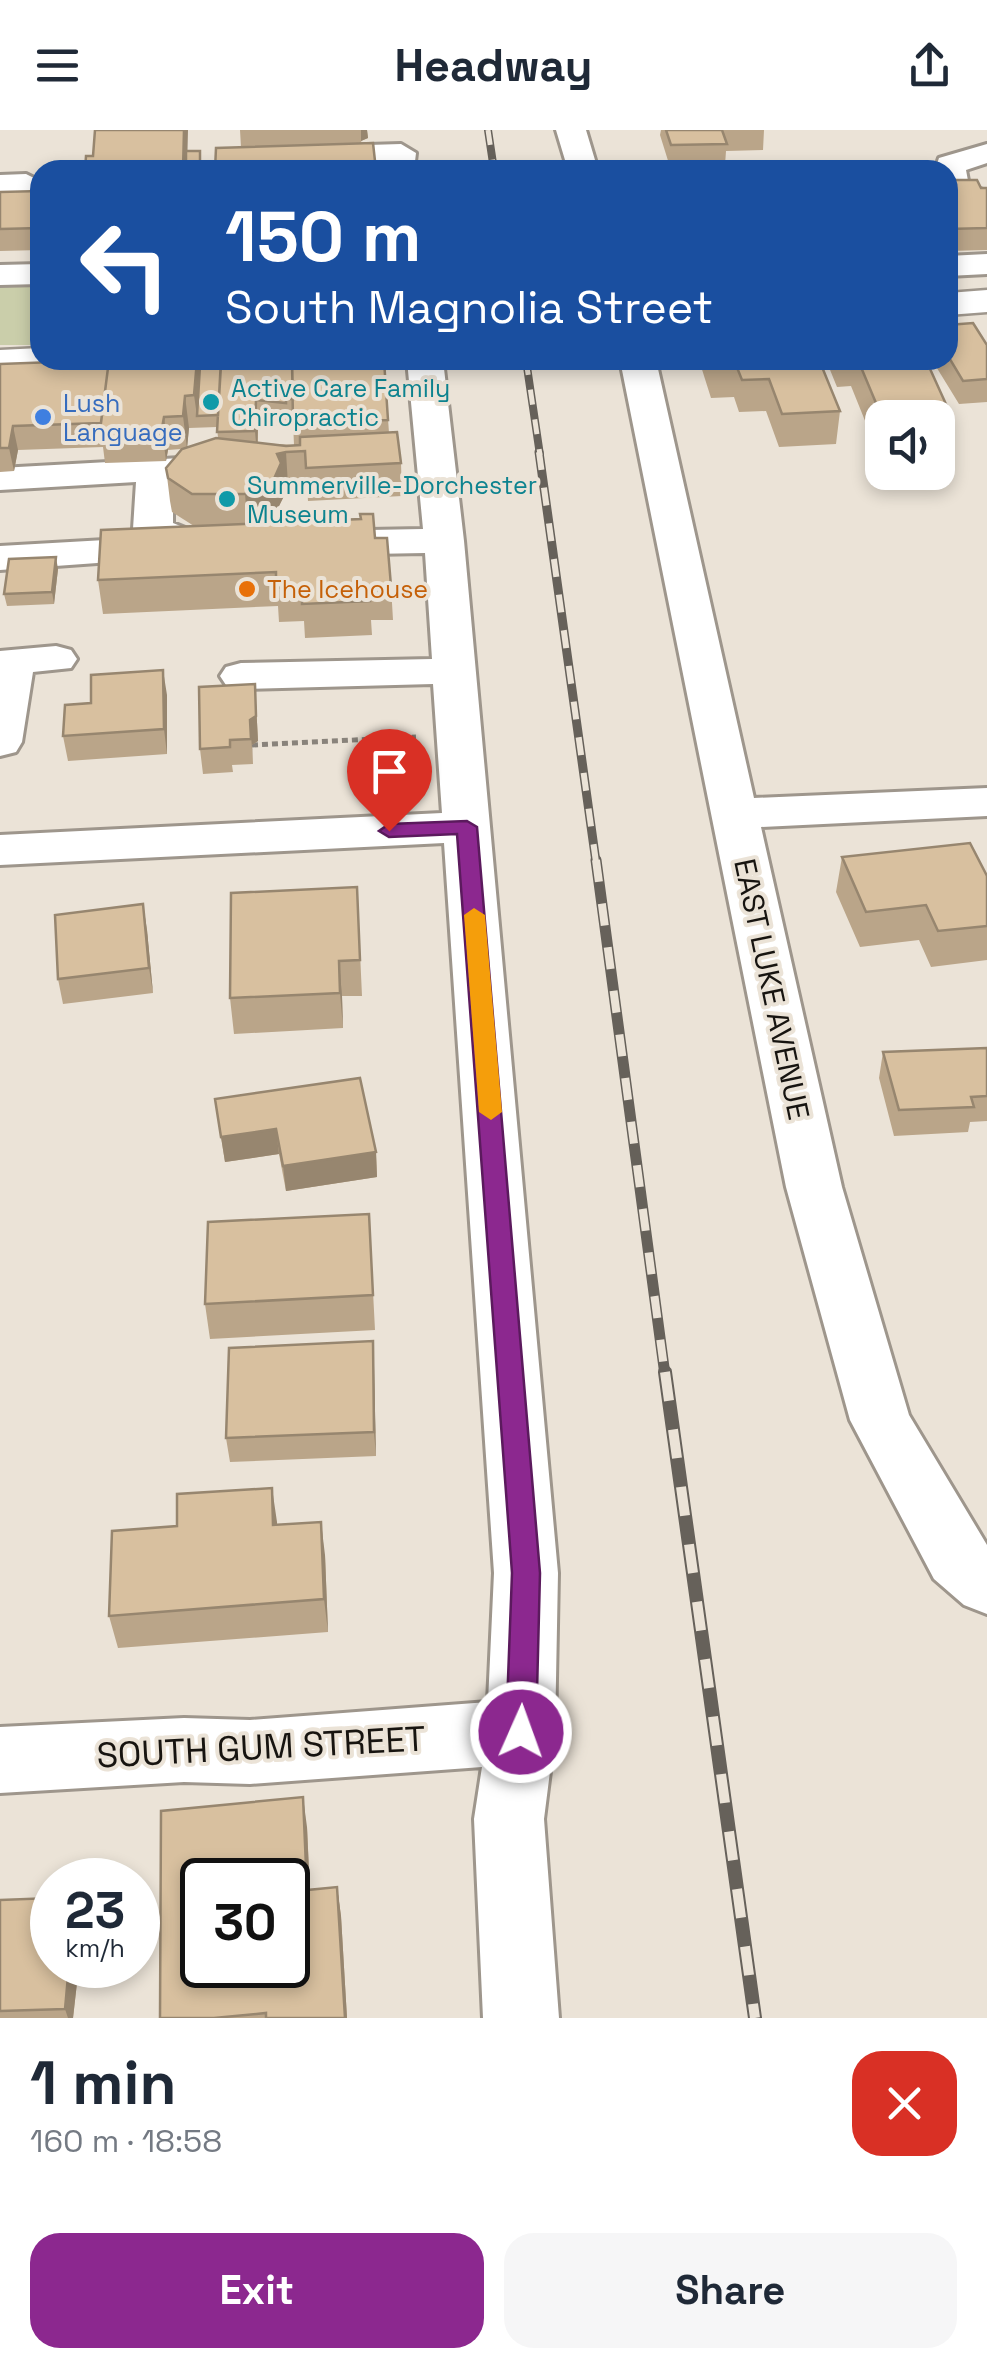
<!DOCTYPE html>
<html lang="en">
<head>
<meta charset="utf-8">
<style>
	:root { --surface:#fff; --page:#f6f6f7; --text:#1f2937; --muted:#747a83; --accent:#8c288f }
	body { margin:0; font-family:"Space Grotesk",sans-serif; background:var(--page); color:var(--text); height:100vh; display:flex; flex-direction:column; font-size:38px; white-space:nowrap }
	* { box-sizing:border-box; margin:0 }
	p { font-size:32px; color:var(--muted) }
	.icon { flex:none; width:55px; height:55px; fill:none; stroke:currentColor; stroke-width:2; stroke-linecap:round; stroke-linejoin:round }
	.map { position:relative; height:1888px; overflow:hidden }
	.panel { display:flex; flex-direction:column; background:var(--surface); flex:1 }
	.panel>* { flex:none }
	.top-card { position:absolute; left:30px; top:30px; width:928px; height:210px; border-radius:30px; box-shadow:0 5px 15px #0003; background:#1a4fa0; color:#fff; overflow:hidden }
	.fabs { position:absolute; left:865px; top:270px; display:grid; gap:20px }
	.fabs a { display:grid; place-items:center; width:90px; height:90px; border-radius:20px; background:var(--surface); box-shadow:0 5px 15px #0003; font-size:50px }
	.speed { position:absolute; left:30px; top:1728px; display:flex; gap:20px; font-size:50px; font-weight:700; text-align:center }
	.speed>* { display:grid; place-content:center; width:130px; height:130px; border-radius:50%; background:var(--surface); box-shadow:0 5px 15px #0003; line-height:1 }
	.speed small { font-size:25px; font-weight:400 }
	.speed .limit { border:5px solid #111; border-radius:15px; background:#fff; color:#111 }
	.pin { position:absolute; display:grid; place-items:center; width:85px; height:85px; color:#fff; margin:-102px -42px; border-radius:50% 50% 50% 0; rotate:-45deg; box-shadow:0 0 10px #0007 }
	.pin .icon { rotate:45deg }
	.me { position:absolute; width:110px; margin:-55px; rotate:2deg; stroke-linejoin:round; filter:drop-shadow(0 0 8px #0008) }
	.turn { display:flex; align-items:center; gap:35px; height:210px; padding:0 30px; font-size:45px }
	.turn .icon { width:130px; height:130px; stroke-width:2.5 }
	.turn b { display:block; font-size:70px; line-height:85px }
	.round { display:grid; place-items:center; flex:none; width:105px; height:105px; border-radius:30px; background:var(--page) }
	.summary { display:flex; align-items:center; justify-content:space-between; height:170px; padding:0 30px }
	h1 { font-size:60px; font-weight:600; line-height:75px }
	.primary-button { display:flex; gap:20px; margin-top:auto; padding:20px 30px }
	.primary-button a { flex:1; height:115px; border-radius:30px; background:var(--accent); color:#fff; font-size:40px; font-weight:600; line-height:115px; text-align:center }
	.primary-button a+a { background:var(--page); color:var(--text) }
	header { display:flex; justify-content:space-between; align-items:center; height:130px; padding:0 30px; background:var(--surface); font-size:45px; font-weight:600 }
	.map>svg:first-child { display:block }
</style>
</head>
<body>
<header><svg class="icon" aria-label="menu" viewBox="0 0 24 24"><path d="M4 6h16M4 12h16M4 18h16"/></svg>Headway<svg class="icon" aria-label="share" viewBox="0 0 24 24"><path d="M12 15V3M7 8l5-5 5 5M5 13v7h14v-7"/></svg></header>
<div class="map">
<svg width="987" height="1888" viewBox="0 0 987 1888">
	<rect width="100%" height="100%" fill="#ebe3d7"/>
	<path fill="#caceaa" d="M40,147V215H0V149Z"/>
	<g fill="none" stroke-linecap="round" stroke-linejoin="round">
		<defs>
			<path id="minor" d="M556,0H586L598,40H568Z
				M401,14L416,23L414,40L288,38L291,33L287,26L302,17Z
				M987,14V33L966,40L969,56L987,61V79L948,70V40H935L939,28Z
				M26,44L40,51L33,83L0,87V67L9,63H0V45Z
				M987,124V144L948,146V126Z
				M40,134V154L0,155V135Z
				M407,230H443L464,411L558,1443L555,1602L544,1689L559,1888H483L474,1689L482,1637L250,1654L184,1652L0,1663V1597L184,1588L250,1590L488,1572L494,1443L444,713L0,735V705L442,683L433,554L241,559L226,555L220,546L226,537L241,533L432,529L425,423L315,425L301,421L295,413L301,405L315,401L423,399Z
				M620,230H656L754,668L987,658V686L761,697L842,1057L909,1285L987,1415V1484L964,1475L934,1449L850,1290L786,1057Z
				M235,325L248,328L254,336L248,344L202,348L173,359V393L200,404L236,407L242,415L236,423L0,440V416L140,408L133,399L136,352L0,360V338Z
				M56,516L71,520L77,529L71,538L33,542L22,612L16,622L0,626V521Z"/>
			<path id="major" d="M987,160V182L948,185V163Z
				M40,218V230H58L53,237L0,242V220Z"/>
		</defs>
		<use href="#minor" stroke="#9e968c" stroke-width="6"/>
		<use href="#major" stroke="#9e968c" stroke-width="5"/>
		<path stroke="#89837b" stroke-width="5" stroke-dasharray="6 4" stroke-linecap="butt" d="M252,615L416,607"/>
		<use href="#minor" fill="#fff" fill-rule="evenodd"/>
		<use href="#major" fill="#fff" fill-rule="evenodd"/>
		<defs>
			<path id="rail-far3" d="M488,0L494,40
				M526,230L540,325"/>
			<path id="rail-far2" d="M539,322L596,732"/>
			<path id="rail-far1" d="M596,730L665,1245"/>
			<path id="rail" d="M665,1242L755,1888"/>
		</defs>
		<use href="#rail-far3" stroke="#66615a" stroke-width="8"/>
		<use href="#rail-far2" stroke="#66615a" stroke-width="9"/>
		<use href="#rail-far1" stroke="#66615a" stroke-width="11"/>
		<use href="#rail" stroke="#66615a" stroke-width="14"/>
		<use href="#rail-far3" stroke="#ebe3d7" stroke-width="5" stroke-dasharray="15" stroke-linecap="butt"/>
		<use href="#rail-far2" stroke="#ebe3d7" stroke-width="6" stroke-dasharray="18" stroke-linecap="butt"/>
		<use href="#rail-far1" stroke="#ebe3d7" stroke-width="8" stroke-dasharray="22" stroke-linecap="butt"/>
		<use href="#rail" stroke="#ebe3d7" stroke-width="10" stroke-dasharray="29" stroke-linecap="butt"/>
	</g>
	<path fill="#baa589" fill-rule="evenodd" d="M240,0H367L368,8L361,11L362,13L376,40H52L85,31L93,26L187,21L201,33L206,32L207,40H215L241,17Z
		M661,0H764L763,20L726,21L725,35L670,37L660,5Z
		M948,50L981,58H987V120L948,121Z
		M40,61V120L0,121V62Z
		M948,195L987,215V272L959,274L932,230H948Z
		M384,230L389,303L401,333L402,366L308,371L307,354L288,355L283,356L284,366L275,384L256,394L375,408L391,456L393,490H371L372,505L305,508L304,491L279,492L278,476L103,484L98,450L194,396L172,382L170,371L166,338L181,319L168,320L166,331L105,333L103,317L18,320L14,341L0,342V234L200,236ZM288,292H293L294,315L258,313V294L288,296ZM217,297L218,308L187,317L189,298Z
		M699,230H797L840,281L836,314L779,317L766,281L739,282L734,267L711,268Z
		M826,230H926L950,283L945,315L938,316V288H882V318H876L851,256L837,257Z
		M58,439L54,474L7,476L4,464Z
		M255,554L258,611L252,615L253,634L232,635L233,642L203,644L200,619Z
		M167,565V624L68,631L63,606Z
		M842,727L987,746V830L931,837L919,810L860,817L836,762Z
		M357,757L362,866H342L343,898L234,904L230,868Z
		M147,800L153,863L63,874L58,849Z
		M987,918V991L970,992L968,1002L894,1006L879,948L883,922Z
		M215,969L376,1022L377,1047L286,1061L279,1024L225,1032Z
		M369,1084L375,1200L210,1209L205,1174Z
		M373,1211L376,1326L230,1332L226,1308Z
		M277,1395L325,1425L328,1502L118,1518L109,1486Z
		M307,1697L310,1760L337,1757L341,1786L347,1888H160Z
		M0,1770L52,1835H79L73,1888H0Z"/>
	<path fill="#97866f" d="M184,0H188L187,40H183Z
		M361,0H367L368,8L361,11Z
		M197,230H200L201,248L197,286L194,265Z
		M185,266L189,298L187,319L183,286Z
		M256,270L258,294L257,325L255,301Z
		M164,287L168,320L166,331L162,298Z
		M13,296L18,320L14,341L9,318Z
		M286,322L288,355L283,356L284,366L275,384L248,398L245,364L277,324Z
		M56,427L58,439L54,474L52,462Z
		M163,540L167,565V624L164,599Z
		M255,554L258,611L252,615L253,634L250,590Z
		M143,774L147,800L153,863L149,838Z
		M339,831L342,866L343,898L340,863Z
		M276,999L279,1024L225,1032L221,1007Z
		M376,1022L377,1047L286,1061L283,1036Z
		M373,1211L374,1236L376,1326L374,1302Z
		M272,1358L277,1392L278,1428L273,1395Z
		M321,1392L325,1425L328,1502L324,1469Z
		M303,1667L307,1697L311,1789L307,1760Z
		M337,1757L341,1786L347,1888H345Z
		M69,1835H79L73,1888H68L65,1879Z"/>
	<path fill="#d8c09f" stroke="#97866f" stroke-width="2.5" fill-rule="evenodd" d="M95,0H184L183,40H85L86,26H93Z
		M666,0H722L727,14L671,15Z
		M373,13L376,40H206H215L216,18Z
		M186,21H200V33L206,32V40H186Z
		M85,31V40H52V33Z
		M734,36L735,40H700L699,37Z
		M948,50H977L981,58H987V98L948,99Z
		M40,61V98L0,99V62Z
		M973,193L987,215V249L963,251L948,226V195Z
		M109,230H197L194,265L185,266L183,286L164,287L162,298L100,300Z
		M109,230L101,293L13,296L9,318H0V234Z
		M221,230H292L293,269H286V273L256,270L255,301L217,302Z
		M292,230H384L388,290L293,293Z
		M711,230H797L798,233L820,232L840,281L782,284L769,249L742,250L736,235L713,236Z
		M858,230H926L950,283L881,285Z
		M221,235L218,285L197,286L200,236Z
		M397,302L401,333L306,338L305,321L286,322L277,324L281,333L273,351L245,364H192L168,348L166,338L182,319L216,308L286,316L300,315V307Z
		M360,384H373L375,408H387L391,456H369L370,471L302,474V457L276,458V442L98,450L101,400L361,389Z
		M56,427L52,462L4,464L9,429Z
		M163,540L164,599L63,606L65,575L91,573V545Z
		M255,554L256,586L250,590L251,609L230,610V617L200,619L199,557Z
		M970,713L987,746V796L938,801L926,775L866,782L842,727Z
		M357,757L360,830L339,831L340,863L230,868L231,763Z
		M143,774L149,838L58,849L55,785Z
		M987,918V966L971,967L974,977L899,980L883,922Z
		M360,948L376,1022L283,1036L276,999L221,1007L215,969Z
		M369,1084L373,1165L205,1174L208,1092Z
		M373,1211L374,1302L226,1308L229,1218Z
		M272,1358L273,1395L321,1392L324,1469L109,1486L112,1401L177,1396V1364Z
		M303,1667L307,1760L337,1757L345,1888H266V1883L214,1888H160L161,1681ZM202,1750H288V1835H202Z
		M52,1768V1835H69L65,1879L0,1881V1770Z"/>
	<path fill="#8c288f" stroke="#5b1a5d" stroke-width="2.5" d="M467,691L477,697L540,1443L536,1602L531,1612L521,1616L511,1612L506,1602L512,1443L457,704L389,707L379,701L389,694Z"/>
	<path fill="#f59e0b" d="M474,778L485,785L502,982L491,990L479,982L464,785Z"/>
	<g fill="#0f9aa8" stroke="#ebe3d7" stroke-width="4">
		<circle cx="211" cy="272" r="10"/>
		<circle cx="227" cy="369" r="10"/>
	</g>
	<circle fill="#3f7fe0" stroke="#ebe3d7" stroke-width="4" cx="43" cy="287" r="10"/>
	<circle fill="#e8710a" stroke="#ebe3d7" stroke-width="4" cx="247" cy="459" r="10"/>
	<g text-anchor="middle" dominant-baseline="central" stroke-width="8" stroke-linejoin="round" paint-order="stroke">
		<g font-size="25" fill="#0d838f" stroke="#ebe3d7" text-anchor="start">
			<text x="231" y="258">Active Care Family<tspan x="231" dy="29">Chiropractic</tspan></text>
			<text x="247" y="355">Summerville-Dorchester<tspan x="247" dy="29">Museum</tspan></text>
		</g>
		<g font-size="25" fill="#366cbe" stroke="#ebe3d7" text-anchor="start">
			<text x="63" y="273">Lush<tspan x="63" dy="29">Language</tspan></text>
		</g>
		<g font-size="25" fill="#c56008" stroke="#ebe3d7" text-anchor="start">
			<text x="267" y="459">The Icehouse</text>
		</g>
		<g font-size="30" fill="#171410" stroke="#ebe3d7">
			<text transform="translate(772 859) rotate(78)">EAST LUKE AVENUE</text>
		</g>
		<g font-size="35" fill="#171410" stroke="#ebe3d7">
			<text transform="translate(261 1617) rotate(-3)">SOUTH GUM STREET</text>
		</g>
	</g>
</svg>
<div class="fabs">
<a><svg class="icon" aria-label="sound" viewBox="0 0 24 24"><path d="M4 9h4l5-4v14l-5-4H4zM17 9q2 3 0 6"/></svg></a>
</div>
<div class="speed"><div>23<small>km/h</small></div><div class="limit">30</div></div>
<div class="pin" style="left:389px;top:701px;background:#d93025"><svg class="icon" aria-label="arrive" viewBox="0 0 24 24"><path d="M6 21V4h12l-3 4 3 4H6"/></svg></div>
<svg class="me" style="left:521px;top:1602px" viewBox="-20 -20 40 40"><circle r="17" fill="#8c288f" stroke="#fff" stroke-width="3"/><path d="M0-11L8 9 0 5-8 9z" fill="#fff"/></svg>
<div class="top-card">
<div class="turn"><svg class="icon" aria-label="left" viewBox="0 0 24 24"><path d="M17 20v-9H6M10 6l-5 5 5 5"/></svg><div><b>150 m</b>South Magnolia Street</div></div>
</div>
</div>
<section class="panel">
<div class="summary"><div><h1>1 min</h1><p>160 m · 18:58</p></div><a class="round" style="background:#d93025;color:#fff"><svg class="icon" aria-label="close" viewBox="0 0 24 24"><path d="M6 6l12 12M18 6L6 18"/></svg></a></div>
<div class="primary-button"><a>Exit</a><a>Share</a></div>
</section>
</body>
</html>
